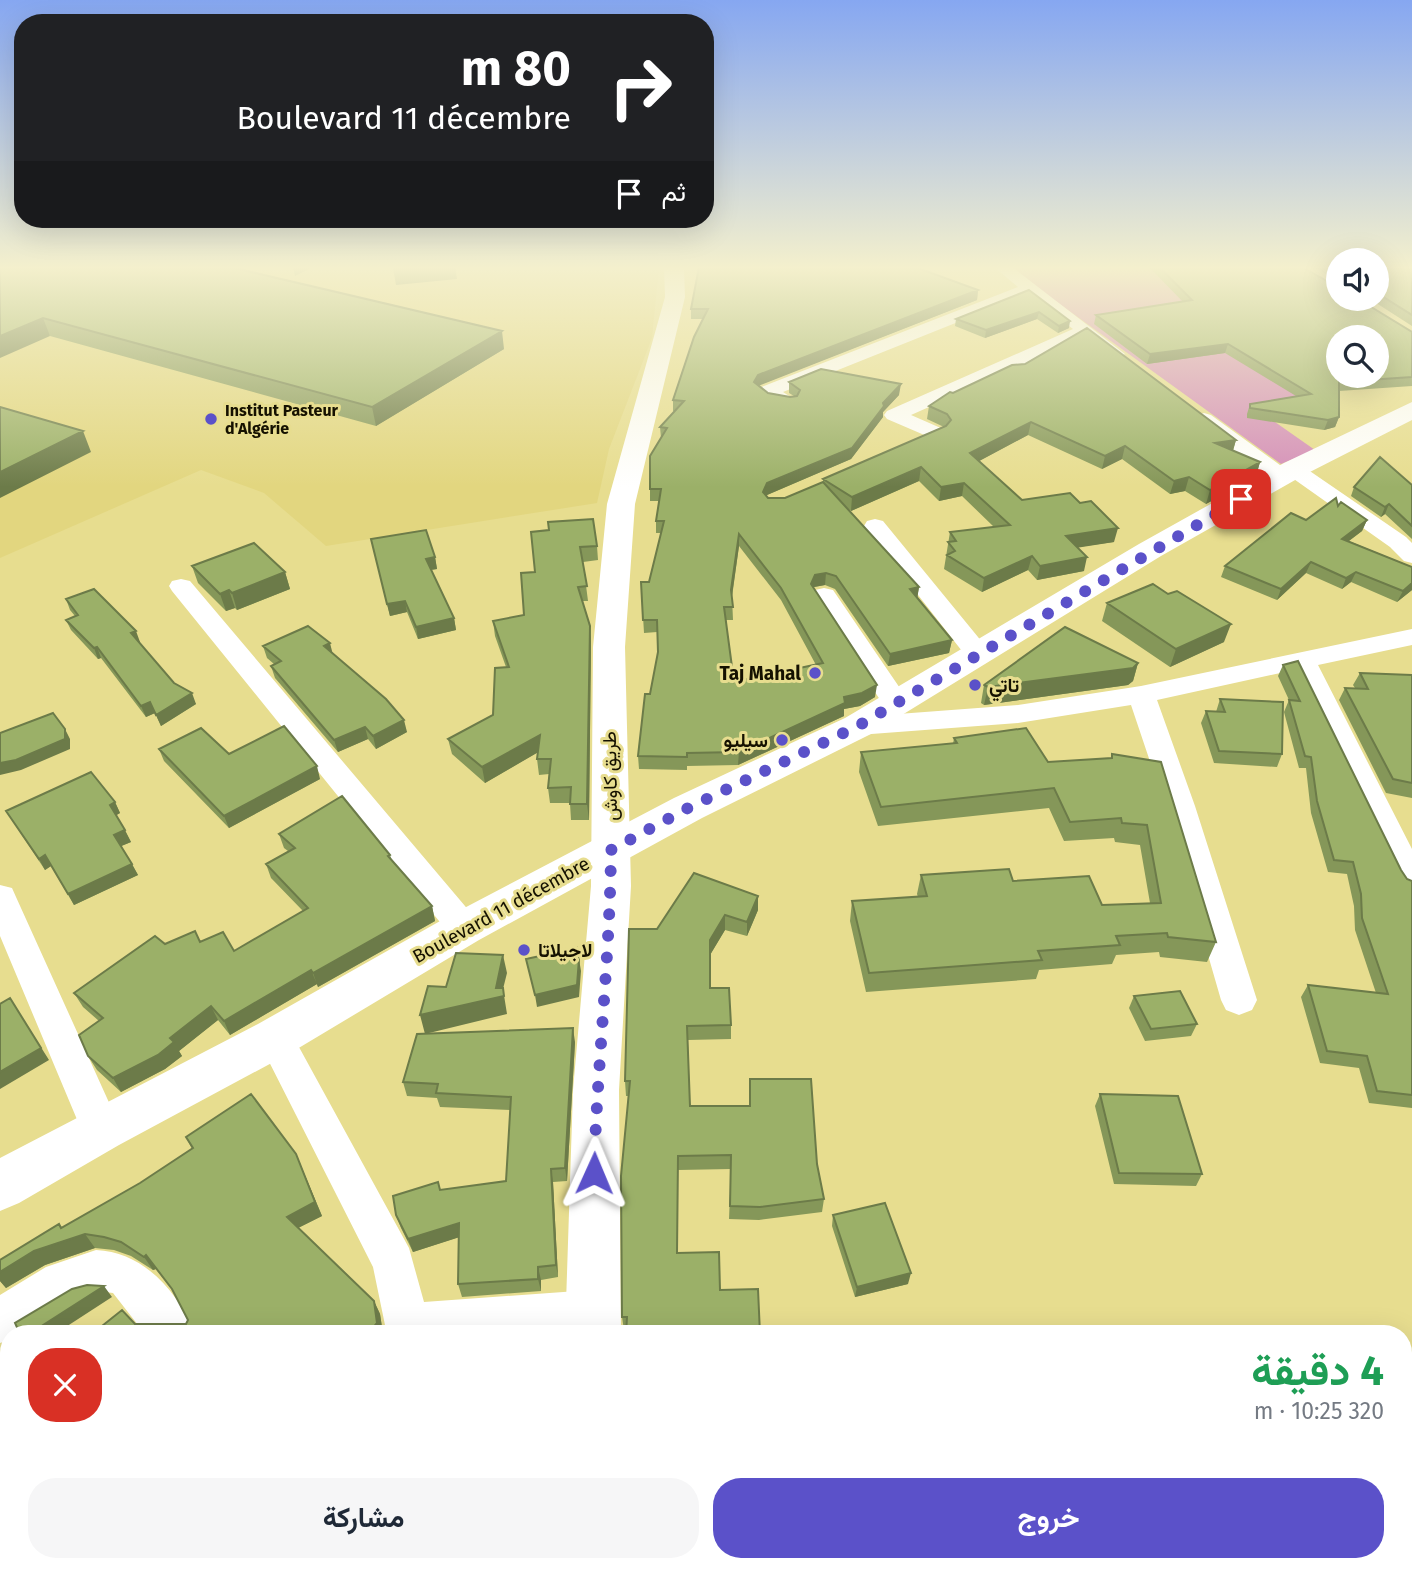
<!DOCTYPE html>
<html lang="ar">
<head>
<meta charset="utf-8">
<style>
	:root { --surface:#fff; --page:#f6f6f7; --text:#1f2937; --muted:#747a83; --accent:#5b51c9 }
	body { margin:0; font-family:"Fira Sans",Vazirmatn,sans-serif; background:var(--page); color:var(--text); direction:rtl; height:100vh; display:flex; flex-direction:column; font-size:26px; white-space:nowrap }
	* { box-sizing:border-box; margin:0 }
	p { font-size:23px; color:var(--muted) }
	.icon { flex:none; width:38px; height:38px; fill:none; stroke:currentColor; stroke-width:2; stroke-linecap:round; stroke-linejoin:round }
	.map { position:relative; flex:1; overflow:hidden; direction:ltr }
	.side { position:absolute; left:0px; top:1325px; width:1412px; height:247px; display:flex; flex-direction:column; background:var(--surface); border-radius:28px 28px 0 0; box-shadow:0 7px 28px #0002; direction:rtl }
	.side>* { flex:none }
	.banner { position:absolute; left:14px; top:14px; width:700px; height:214px; border-radius:28px; box-shadow:0 7px 28px #0002; direction:rtl; background:#202124; color:#fff; overflow:hidden }
	.tools { position:absolute; left:1326px; top:248px; display:grid; gap:14px }
	.tools a { display:grid; place-items:center; width:63px; height:63px; border-radius:50%; background:var(--surface); box-shadow:0 7px 28px #0002; font-size:35px }
	.pin { position:absolute; display:grid; place-items:center; width:60px; height:60px; color:#fff; margin:-30px; border-radius:14px; box-shadow:0 4px 10px #0006 }
	.me { position:absolute; width:77px; margin:-38px; rotate:1deg; stroke-linejoin:round; filter:drop-shadow(0 0 5px #0008) }
	.turn { display:flex; align-items:center; gap:24px; height:147px; padding:0 28px; font-size:32px }
	.turn .icon { width:91px; height:91px; stroke-width:2.5 }
	.turn b { display:block; font-size:49px; line-height:60px }
	.then { display:flex; align-items:center; height:66px; padding:0 28px; background:#0003; gap:14px; font-size:26px }
	.round { display:grid; place-items:center; flex:none; width:74px; height:74px; border-radius:28px; background:var(--page) }
	.overview { display:flex; align-items:center; justify-content:space-between; height:119px; padding:0 28px }
	h1 { font-size:42px; font-weight:700; line-height:52px; color:#1e9e55 }
	.action { display:flex; gap:14px; margin-top:auto; padding:14px 28px }
	.action a { flex:1; height:80px; border-radius:28px; background:var(--accent); color:#fff; font-size:28px; font-weight:700; line-height:80px; text-align:center }
	.action a+a { background:var(--page); color:var(--text) }
	.map>svg:first-child { display:block }
</style>
</head>
<body>
<div class="map">
<svg width="1412" height="1571" viewBox="0 0 1412 1571">
	<rect width="100%" height="100%" fill="#e7dd8f"/>
	<path fill="#e2d67f" d="M0,267H659L652,338L609,449L597,503L326,546L264,493L201,470L0,558Z"/>
	<path fill="#d48eb9" d="M1012,267H1282L1336,397L1258,410L1315,450L1281,464L1043,292Z"/>
	<g fill="none" stroke-linecap="round" stroke-linejoin="round">
		<path fill="#fff" fill-rule="evenodd" d="M994,267H1012L1125,354L1116,359L1110,358L1084,338L911,415L943,429L946,433L943,437H929L887,419L884,415L887,411L1073,329L1028,294L783,392L797,401L794,405C782,408 764,401 756,392L759,388L1018,287Z
			M1204,413L1211,415L1284,468L1294,463L1301,465L1406,537L1412,543V563L1404,561L1390,547L1291,477L1281,482L1273,481L1197,423L1194,419L1197,415Z
			M875,519L883,521L987,648L991,654L987,660L978,662L969,660L864,526L867,521Z
			M181,579L190,581L476,919L481,928L476,937L464,941L452,937L172,591L169,586L172,581Z
			M824,588L833,590L906,697L910,703L906,709L896,712L886,709L812,595L815,590Z
			M1412,629V645L1318,665L1412,849V893L1401,889L1396,881L1294,670L1157,700L1195,806L1257,1000L1252,1010L1239,1015L1226,1010L1221,1000L1165,806L1131,705L1018,723L858,735L848,732L844,726L848,720L858,717L1018,705L1141,686Z
			M0,885L12,888L16,897L121,1129L115,1141L101,1147L87,1141L81,1129L0,936Z
			M275,1023L288,1027L409,1248L424,1302L591,1290L607,1296L613,1312L607,1328L592,1334H384L385,1325L373,1267L257,1038L262,1027Z
			M96,1250C144,1252 178,1292 195,1334H145L113,1293C63,1288 44,1334 9,1334V1340L0,1343V1295L46,1267Z
			M0,1483L9,1487V1547L0,1543Z
			M332,1563H386L390,1571H335Z"/>
		<path fill="#fff" fill-rule="evenodd" d="M664,267H684L685,297L635,504L625,647L631,886L619,1090L621,1334H565L573,1090L591,886L593,647L607,504L665,297Z
			M591,1563H653L655,1571H591Z"/>
		<path fill="#fff" fill-rule="evenodd" d="M1412,402V420L1304,475L1161,556L871,734L702,818L479,940L292,1052L119,1145L19,1203L0,1211V1158L258,1024L449,916L674,798L845,718L1139,544L1284,463Z"/>
	</g>
	<path fill="#859759" fill-rule="evenodd" d="M0,267L504,349L376,426L50,336Z
		M1149,267H1302L1412,332V386L1339,391V417L1335,427L1324,430L1247,418V414L1250,404L1296,396L1225,353L1147,364L1094,324L1096,315L1183,302Z
		M1314,267H1339V282Z
		M1377,267H1412V326L1370,299H1377Z
		M978,290L977,300L759,385L768,393L790,397L794,396L789,393V382L899,395L883,412V417L851,459L767,495L766,496L768,498H785L823,482V479L944,427L927,419L929,406L1236,440L1233,451L1260,462L1256,476L1206,504L1185,491L1170,494L1122,459L1102,469L1028,435L979,461L1022,500L1114,542L1078,547L1084,571L1037,580L1028,570L982,592L944,569L950,532L994,527L962,496L939,501L919,481L851,511L848,509L919,587L917,598L952,640L949,653L888,666L835,589L825,585L814,587V589L875,697L860,706L844,709V716L738,765L687,766V770L639,769L638,756L658,652L657,632L644,633L641,582H649L661,533H656V521L659,501H650V489L661,438L660,427L675,411H673V400L703,319H691V309ZM739,546L781,600L816,665L734,682L726,620H733L732,597Z
		M1029,290L1069,328L1058,333L1037,319L985,338L955,326L956,319Z
		M1412,485V539L1385,514L1381,517L1351,496L1354,487Z
		M1338,506L1367,520L1362,531L1349,541L1412,567V590L1397,602L1351,582L1342,589L1306,573L1277,600L1221,577L1225,566Z
		M531,532L597,546L598,560L583,562L588,601H582L590,626L591,641L589,820H571L570,803H550L548,788L549,774L539,775L537,759L538,752L485,783L452,754L448,739L493,715L506,667L495,636L493,621L524,615L535,572Z
		M371,539L435,557L437,569L431,570L454,618L456,630L418,639L407,612L390,616Z
		M192,566L285,572L290,589L237,610L235,608L226,611L198,583Z
		M66,599L140,642H139L174,683L196,704L161,726L155,713L146,717L101,658L98,659L71,630L66,620L75,616L70,610Z
		M1107,603L1224,642L1170,667L1102,621Z
		M263,646L333,653L407,732L376,749L368,739L338,752L275,678L271,666L274,664L267,658Z
		M1138,663L1133,681L1128,685L984,705L981,703L984,685Z
		M1283,665L1401,870L1407,879L1412,881V1108L1369,1103L1359,1068L1320,1063L1301,997L1308,985L1376,993L1355,930L1354,906L1347,874L1328,872L1311,813L1306,768H1299L1284,712L1289,700L1278,676Z
		M1360,673L1412,675V798L1386,793L1339,700L1345,688H1355L1353,685Z
		M1220,699L1282,754L1277,767L1214,763L1201,723L1206,711L1216,712Z
		M954,738L1048,762L1111,758L1112,754L1216,942L1207,962L1160,957L1159,952L1116,955L1112,964L1039,970L1036,979L866,992L850,921L852,901L918,897L917,894L921,875L1013,881L1102,905L1150,903L1140,845L1115,842L1114,838L1064,841L1049,808L878,826L859,772L861,752L953,744Z
		M159,749L229,754L320,779L229,828L164,761Z
		M115,802L120,813L116,815L131,842L121,846L138,875L74,905L51,866L45,870L6,811Z
		M279,834L390,855L392,861L432,906L435,921L318,987L317,984L230,1035L218,1020L179,1051L182,1056L165,1069L121,1092L97,1070L88,1056L99,1021L83,1007L74,993L165,944L234,951L303,911L271,878L266,864L288,851L284,848Z
		M758,896V910L747,936L725,930L710,955V988L731,1025V1039L688,1040L690,1106H749L750,1079L817,1164L824,1199L822,1212L759,1220L729,1219L731,1169L678,1170L626,1330H624L622,1317L628,1096H626L625,1081L657,929Z
		M1134,996L1197,1024L1191,1036L1145,1041L1129,1008Z
		M575,1042L567,1181L553,1182L558,1277L541,1280V1291L462,1297L458,1284L459,1237L413,1252L401,1228L396,1215L438,1182L440,1190L506,1181L510,1110L440,1107L437,1098L407,1096L403,1082Z
		M1100,1094L1202,1174L1196,1186L1114,1184L1095,1106Z
		M186,1137L296,1154L322,1216L298,1228L374,1301L380,1314L383,1334L135,1324H186L188,1320L174,1292L156,1269L153,1270L131,1256L114,1250L95,1248L45,1265L6,1288L0,1281V1260L59,1224L62,1228L140,1183L192,1149Z
		M833,1215L908,1284L855,1297L832,1226Z
		M1055,1563H1114L1105,1571H1061Z"/>
	<path fill="#6c7b49" d="M293,267H313L295,276Z
		M398,267H455L457,279L396,285L393,268Z
		M978,290L977,300L758,386L754,382L758,375Z
		M1039,312L1037,319L985,338L986,330Z
		M43,318L50,336L0,358V336Z
		M1070,321L1069,328L1058,333L1059,326Z
		M502,331L504,349L376,426L372,407Z
		M1228,344L1225,353L1147,364L1150,354Z
		M901,384L899,395L883,412V417L851,459L767,495L763,503V492L767,483L883,403Z
		M1339,417L1335,427L1324,430L1328,420Z
		M1031,422L1028,435L968,467L970,453Z
		M83,431L91,452L0,498V472Z
		M1236,440L1232,453L1215,443Z
		M1125,446L1122,459L1102,469L1105,456Z
		M1260,462L1256,476L1206,504L1210,490Z
		M921,467L919,481L851,511L852,497Z
		M1189,477L1185,491L1170,494L1174,481Z
		M964,483L962,496L939,501L941,487Z
		M1389,504L1385,514L1381,517L1385,507Z
		M1367,520L1362,531L1338,549L1342,539Z
		M1118,528L1114,542L1063,550L1066,536Z
		M739,534V546L731,602V590Z
		M1032,556L1028,570L982,592L984,578Z
		M435,557L437,569L429,570L426,559Z
		M1087,557L1084,571L1037,580L1040,566Z
		M1311,562L1306,573L1277,600L1281,589Z
		M285,572L290,589L237,610L232,593Z
		M1356,572L1351,582L1342,589L1346,578Z
		M826,573L825,585L814,587L810,596L811,584L815,575Z
		M1412,583V590L1397,602L1403,591Z
		M919,587L917,600L910,589Z
		M229,590L235,608L226,611L220,594Z
		M405,601L407,612L390,616L387,604Z
		M454,618L456,630L418,639L416,627Z
		M1231,624L1224,642L1170,667L1176,649Z
		M590,626L591,641L589,820L587,804Z
		M136,631L140,642L135,644L131,633Z
		M952,640L949,653L888,666L890,654Z
		M330,643L333,655L324,646Z
		M97,647L101,658L98,659L94,648Z
		M1138,663L1133,681L1128,685L984,705L988,687Z
		M877,685L875,697L860,706L844,709V716L738,765L739,752L844,697Z
		M192,693L196,704L161,726L156,715Z
		M150,702L155,713L146,717L141,706Z
		M404,720L407,732L376,749L373,736Z
		M365,727L368,739L338,752L334,740Z
		M65,729L70,739V749L21,770L0,775V763Z
		M540,735L542,750L485,783L482,767Z
		M317,766L320,779L229,828L224,816Z
		M115,802L120,813L115,816L110,805Z
		M125,830L131,842L119,847L114,835Z
		M45,855L51,866L45,870L39,859Z
		M132,864L138,875L74,905L68,894Z
		M758,896V910L747,936V922Z
		M432,906L435,921L318,987L313,973Z
		M725,915V930L710,955V940Z
		M503,955L507,973L503,989L507,1014L425,1034L420,1015L496,988Z
		M579,959L581,971L579,997L537,1007L535,995Z
		M311,970L317,984L230,1035L224,1021Z
		M10,998L49,1060L0,1089V1072Z
		M211,1006L218,1020L179,1051L182,1056L165,1069L121,1092L113,1078L170,1038Z
		M573,1028L575,1042L567,1181L565,1168Z
		M296,1154L322,1216L294,1230L287,1217Z
		M551,1169L553,1182L558,1277L556,1265Z
		M459,1223L463,1236L413,1252L408,1239Z
		M59,1224L70,1239L85,1234L95,1248L45,1265L6,1288L0,1281V1272L61,1228Z
		M146,1255L156,1269L153,1270L144,1257Z
		M538,1267L541,1280V1291L538,1279Z
		M911,1273L908,1284L855,1297L857,1287Z
		M104,1286L112,1297L55,1334H29Z
		M374,1301L380,1314L383,1334H368Z
		M9,1472V1490L0,1483V1480Z
		M105,1563H125L118,1571H98Z
		M294,1563H312L304,1571H286Z
		M914,1563H921L912,1571H905Z
		M1111,1563H1114L1105,1571H1102Z"/>
	<path fill="#9bb068" stroke="#6c7b49" stroke-width="2" fill-rule="evenodd" d="M0,267H230L502,331L372,407L43,318L0,336Z
		M699,267H915L978,290L758,375L754,382L768,393L790,397L797,396L800,390L789,382L821,369L901,384L883,403L884,406L852,448L767,483L763,492L768,498H785L823,482L919,587L910,589L952,640L890,654L836,576L826,573L815,575L811,584L877,685L862,693L844,697L845,703L739,752L687,753V757L638,756L645,694H650L658,652L657,620H643L641,582H649L664,521H656L661,489H650V456L667,428L660,427L684,401L673,400L694,337L708,309H691ZM739,534L781,588L823,663L734,682L724,607H733L731,590Z
		M1159,267H1302L1339,288V299H1358L1412,332V377L1339,382V417L1328,420L1250,408V404L1311,394L1228,344L1150,354L1096,315L1192,300ZM1339,338H1377V376H1339Z
		M1331,267H1339V272Z
		M1377,267H1412V315L1377,293Z
		M1029,290L1070,321L1059,326L1039,312L986,330L956,319Z
		M1087,328L1236,440L1215,443L1260,462L1210,490L1189,477L1174,481L1125,446L1105,456L1031,422L970,453L1022,500L1070,493L1080,503L1091,501L1118,528L1066,536L1087,557L1040,566L1032,556L984,578L947,555L955,551L948,542L956,541L950,532L1010,525L964,483L941,487L921,467L852,497L823,479L946,426L951,420L947,414L929,406L950,392L953,393L1012,365L1025,364Z
		M0,407L83,431L0,472Z
		M1380,457L1412,485V526L1389,504L1385,507L1354,487Z
		M1336,498L1338,506L1341,502L1367,520L1342,539L1412,567V583L1403,591L1356,572L1346,578L1311,562L1281,589L1225,566L1291,513L1306,520Z
		M593,519L597,546L580,547L587,586L578,587L590,626L587,804H570L571,787L548,788L551,759H537L540,735L482,767L448,739L493,715L495,668L509,667L493,621L524,615L521,573L535,572L531,532L549,530L548,522Z
		M426,530L435,557L426,559L454,618L416,627L405,601L387,604L371,539Z
		M254,543L285,572L232,593L229,590L220,594L192,566Z
		M1153,584L1168,594L1177,591L1231,624L1176,649L1107,603Z
		M94,589L136,631L131,633L174,683L192,693L156,715L150,702L141,706L97,647L94,648L66,620L78,615L66,599Z
		M308,626L330,643L324,646L386,699L404,720L373,736L365,727L334,740L271,666L281,661L263,646Z
		M1065,627L1138,663L1133,668L988,687L984,685Z
		M1298,661L1401,870L1407,879L1412,881V1095L1377,1091L1367,1056L1327,1051L1308,985L1388,994L1362,918L1361,894L1353,862L1334,860L1317,801L1311,757L1305,756L1289,700L1300,701L1283,665Z
		M1360,673L1412,675V783L1393,779L1345,688L1368,689Z
		M1220,699L1283,702L1282,754L1219,751L1206,711L1225,712Z
		M53,713L65,729V739L16,760L0,763V733Z
		M284,726L317,766L224,816L159,749L201,728L229,754Z
		M1026,728L1048,762L1112,758V754L1161,762L1216,942L1168,937L1167,933L1116,936L1120,945L1038,951L1042,960L869,973L852,901L927,896L921,875L1009,869L1013,881L1089,876L1102,905L1161,903L1147,825L1122,823L1121,818L1070,822L1054,788L881,807L861,752L957,743L954,738Z
		M91,772L115,802L110,805L125,830L114,835L132,864L68,894L45,855L39,859L6,811Z
		M342,796L390,855L388,856L432,906L313,973L311,970L224,1021L211,1006L170,1038L174,1042L158,1055L113,1078L88,1056L79,1035L103,1018L74,993L155,936L165,944L195,931L200,942L223,932L234,951L308,908L266,864L295,848L279,834Z
		M694,873L758,896L747,922L725,915L710,940V988H729L731,1025L687,1026L690,1106H750V1079H811L817,1164L824,1199L760,1207L730,1206L731,1155L678,1156L677,1253L719,1252L720,1290L758,1289L760,1334H626L627,1317H622L621,1176L630,1081H625L629,929H657Z
		M577,948L579,959L577,985L535,995L526,959Z
		M456,953L503,955L496,988H503L504,996L420,1015L428,986L446,987Z
		M1180,991L1197,1024L1151,1029L1134,996Z
		M10,998L41,1048L0,1072V1004Z
		M573,1028L565,1168L551,1169L556,1265L538,1267V1279L458,1284L459,1223L408,1239L396,1215L393,1196L438,1182L440,1190L506,1181L511,1097L436,1093L438,1084L403,1082L417,1034Z
		M251,1094L296,1154L315,1202L287,1217L374,1301L377,1323L368,1334H92L122,1310L135,1324H186L188,1320L172,1289L146,1255L144,1257L121,1242L104,1237L85,1234L34,1251L0,1272V1260L59,1224L61,1228L140,1183L193,1148L186,1137Z
		M1100,1094L1178,1096L1202,1174L1119,1173Z
		M885,1203L911,1273L857,1287L833,1215Z
		M87,1285L104,1286L29,1334H20L15,1323L72,1289Z
		M458,1326H541V1334H458Z
		M3,1386L9,1394V1472L0,1480V1388Z
		M53,1563H105L98,1571H24L30,1564Z
		M219,1563H294L286,1571H211Z
		M503,1563H587L588,1571H504Z
		M781,1563H914L905,1571H771Z
		M1071,1563H1111L1102,1571H1077Z"/>
	<linearGradient id="sky" x2="0" y2="1"><stop stop-color="#86a7f1"/><stop offset="0.55" stop-color="#f4f0cd"/><stop offset="1" stop-color="#f4f0cd" stop-opacity="0"/></linearGradient>
	<rect width="1412" height="487" fill="url(#sky)"/>
	<g fill="none" stroke-linecap="round" stroke-linejoin="round">
		<path stroke="#5b51c9" stroke-width="12" stroke-dasharray="0 21.6" d="M594,1173C597,1065 610,958 611,850L688,808L858,726L1241,499"/>
	</g>
	<g fill="#5b51c9" stroke="#e7dd8f" stroke-width="2.5">
		<circle cx="211" cy="419" r="7"/>
		<circle cx="815" cy="673" r="7"/>
		<circle cx="975" cy="685" r="7"/>
		<circle cx="782" cy="740" r="7"/>
		<circle cx="524" cy="950" r="7"/>
	</g>
	<g text-anchor="middle" dominant-baseline="central" stroke-width="6" stroke-linejoin="round" paint-order="stroke">
		<g font-size="16" font-weight="bold" fill="#151100" stroke="#e7dd8f" text-anchor="start">
			<text x="225" y="410">Institut Pasteur<tspan x="225" dy="18">d'Algérie</tspan></text>
		</g>
		<g font-size="19" font-weight="bold" fill="#151100" stroke="#e7dd8f" text-anchor="end">
			<text x="801" y="673">Taj Mahal</text>
			<text x="989" y="685" text-anchor="start">تاتي</text>
			<text x="768" y="740">سيليو</text>
			<text x="538" y="950" text-anchor="start">لاجيلاتا</text>
		</g>
		<g font-size="19" fill="#151100" stroke="#e7dd8f">
			<text transform="translate(610 776) rotate(-91)">طريق كاوش</text>
			<text transform="translate(501 910) rotate(-29)">Boulevard 11 décembre</text>
		</g>
	</g>
</svg>
<div class="tools">
<a><svg class="icon" aria-label="sound" viewBox="0 0 24 24"><path d="M4 9h4l5-4v14l-5-4H4zM17 9q2 3 0 6"/></svg></a>
<a><svg class="icon" aria-label="search" viewBox="0 0 24 24"><circle cx="10" cy="10" r="6"/><path d="M15 15l6 6"/></svg></a>
</div>
<div class="pin" style="left:1241px;top:499px;background:#d93025"><svg class="icon" aria-label="arrive" viewBox="0 0 24 24"><path d="M6 21V4h12l-3 4 3 4H6"/></svg></div>
<svg class="me" style="left:594px;top:1173px" viewBox="-20 -20 40 40"><path d="M0-17L14 15 0 8-14 15z" fill="#5b51c9" stroke="#fff" stroke-width="4"/></svg>
<div class="banner">
<div class="turn"><svg class="icon" aria-label="right" viewBox="0 0 24 24"><path d="M7 20v-9h11M14 6l5 5-5 5"/></svg><div><b>80 m</b>Boulevard 11 décembre</div></div>
<div class="then">ثم<svg class="icon" aria-label="arrive" viewBox="0 0 24 24"><path d="M6 21V4h12l-3 4 3 4H6"/></svg></div>
</div>
<section class="side">
<div class="overview"><div><h1>4 دقيقة</h1><p>320 m · 10:25</p></div><a class="round" style="background:#d93025;color:#fff"><svg class="icon" aria-label="close" viewBox="0 0 24 24"><path d="M6 6l12 12M18 6L6 18"/></svg></a></div>
<div class="action"><a>خروج</a><a>مشاركة</a></div>
</section>
</div>
</body>
</html>
